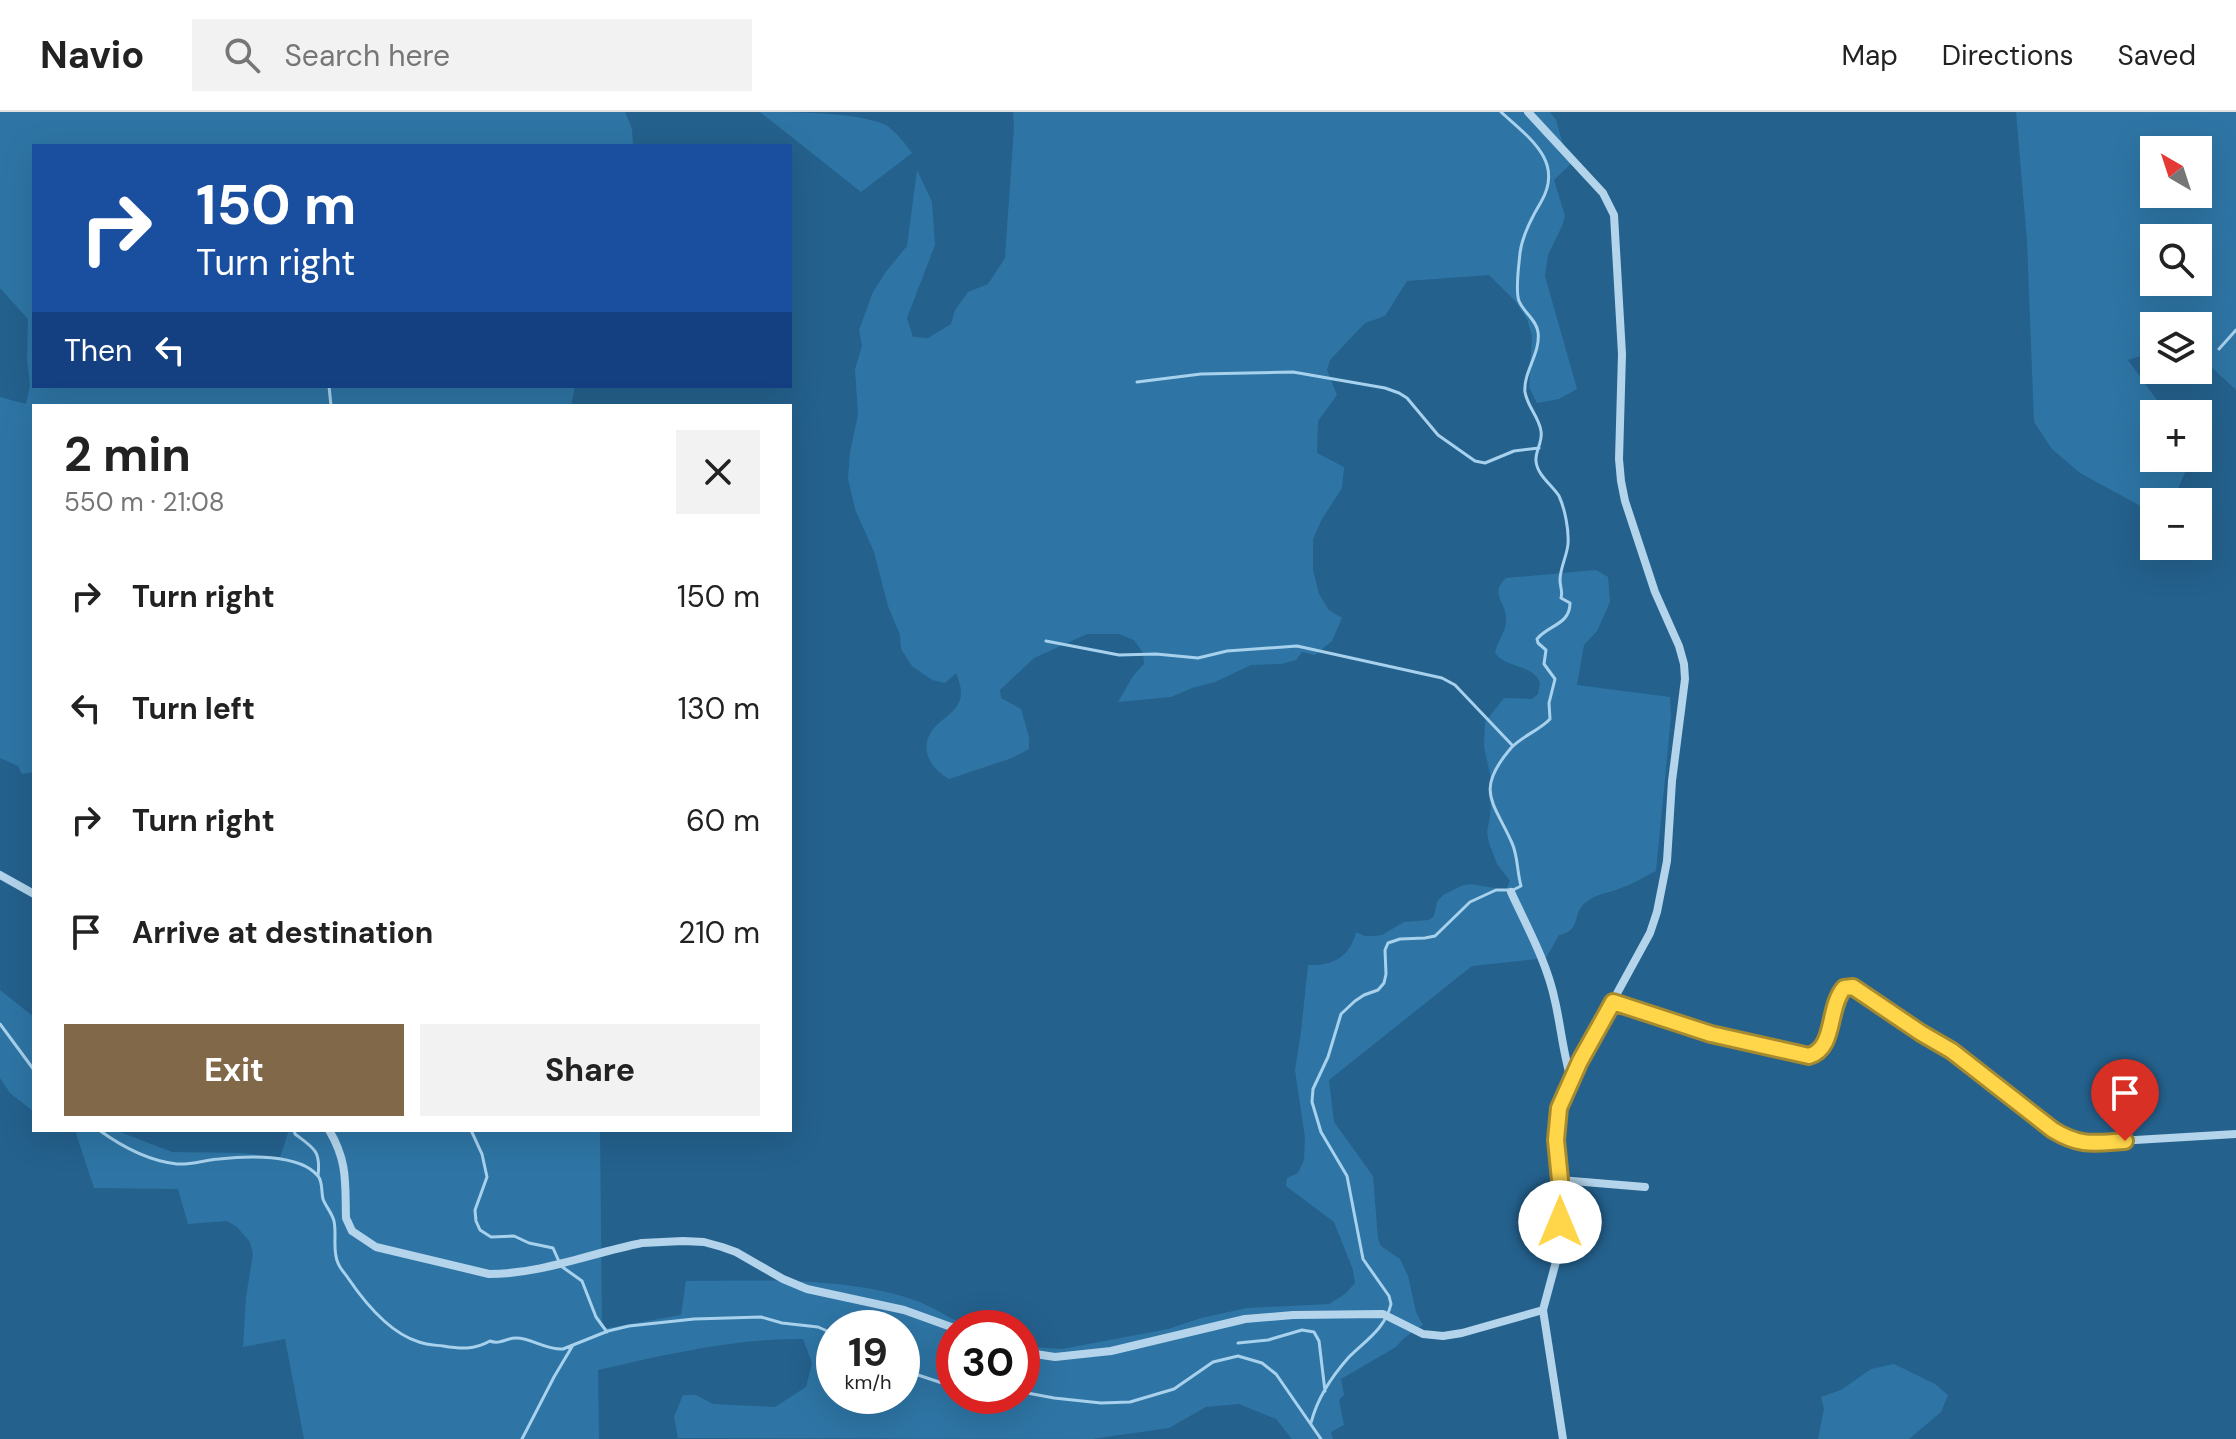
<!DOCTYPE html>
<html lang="en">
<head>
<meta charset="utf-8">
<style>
	:root { --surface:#fff; --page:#f2f2f2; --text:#222; --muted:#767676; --line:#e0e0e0; --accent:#816848 }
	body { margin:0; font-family:"DM Sans",sans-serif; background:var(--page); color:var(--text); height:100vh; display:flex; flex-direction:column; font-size:30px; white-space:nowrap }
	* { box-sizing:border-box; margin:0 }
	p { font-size:26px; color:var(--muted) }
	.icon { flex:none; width:44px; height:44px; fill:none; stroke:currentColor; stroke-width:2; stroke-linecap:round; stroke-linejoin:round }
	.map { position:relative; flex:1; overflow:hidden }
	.panel { position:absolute; left:32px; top:292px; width:760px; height:728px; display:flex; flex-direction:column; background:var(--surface); border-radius:0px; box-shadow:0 8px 32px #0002 }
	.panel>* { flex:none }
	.guide { position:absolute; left:32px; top:32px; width:760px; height:244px; border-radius:0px; box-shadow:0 8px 32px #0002; background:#1a4fa0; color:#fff; overflow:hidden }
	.needle { width:52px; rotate:321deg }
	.buttons { position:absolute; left:2140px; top:24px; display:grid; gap:16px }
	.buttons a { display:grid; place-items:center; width:72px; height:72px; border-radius:0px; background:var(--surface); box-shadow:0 8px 32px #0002; font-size:40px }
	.speed { position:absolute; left:816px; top:1198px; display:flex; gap:16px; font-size:40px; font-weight:700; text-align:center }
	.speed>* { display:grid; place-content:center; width:104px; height:104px; border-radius:50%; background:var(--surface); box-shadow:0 8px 32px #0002; line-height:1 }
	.speed small { font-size:20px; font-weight:400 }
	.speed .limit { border:12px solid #d22; background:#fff; color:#111 }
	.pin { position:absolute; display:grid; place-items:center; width:68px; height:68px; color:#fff; margin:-82px -34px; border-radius:50% 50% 50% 0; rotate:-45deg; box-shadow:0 0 8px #0007 }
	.pin .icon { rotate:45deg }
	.me { position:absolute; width:88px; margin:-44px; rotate:0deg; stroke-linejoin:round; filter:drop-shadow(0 0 6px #0008) }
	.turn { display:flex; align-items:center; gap:28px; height:168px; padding:0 32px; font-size:36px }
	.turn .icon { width:104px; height:104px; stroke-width:2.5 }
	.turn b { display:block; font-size:56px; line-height:68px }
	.then { display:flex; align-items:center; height:76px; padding:0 32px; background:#0003; gap:16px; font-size:30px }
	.round { display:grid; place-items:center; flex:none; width:84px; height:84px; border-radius:0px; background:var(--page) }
	.overview { display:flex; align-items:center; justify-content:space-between; height:136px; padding:0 32px }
	h1 { font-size:48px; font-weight:700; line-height:60px }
	.button { display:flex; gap:16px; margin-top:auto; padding:16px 32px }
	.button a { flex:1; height:92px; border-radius:0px; background:var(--accent); color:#fff; font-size:32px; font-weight:700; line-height:92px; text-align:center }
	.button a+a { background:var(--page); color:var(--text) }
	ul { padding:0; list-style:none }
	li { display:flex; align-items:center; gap:24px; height:112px; padding:0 32px }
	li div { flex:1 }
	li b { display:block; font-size:30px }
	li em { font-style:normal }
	header { display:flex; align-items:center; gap:48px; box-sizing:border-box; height:112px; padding:0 40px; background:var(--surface); border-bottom:2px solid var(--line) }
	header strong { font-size:38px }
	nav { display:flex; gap:44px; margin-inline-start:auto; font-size:28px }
	.search { width:560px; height:72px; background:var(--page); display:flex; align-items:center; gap:20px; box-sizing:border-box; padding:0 28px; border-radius:0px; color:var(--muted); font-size:30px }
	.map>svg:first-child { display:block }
</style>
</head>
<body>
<header>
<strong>Navio</strong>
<div class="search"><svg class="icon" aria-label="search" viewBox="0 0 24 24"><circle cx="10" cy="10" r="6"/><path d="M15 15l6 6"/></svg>Search here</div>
<nav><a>Map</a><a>Directions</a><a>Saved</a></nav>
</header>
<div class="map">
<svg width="2236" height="1327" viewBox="0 0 2236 1327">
	<rect width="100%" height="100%" fill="#24618d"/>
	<path fill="#2e75a5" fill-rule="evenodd" d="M0,0H625L632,17L633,34H34V274H575L571,294H34V660L22,662L18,654L0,646V285L26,292L30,273L27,248L28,207L0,176Z
		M760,0C794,0 856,0 886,13C896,20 905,31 912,41L861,80Z
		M1013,0H1550L1556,8L1563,32L1575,48L1554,68L1565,104L1562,114L1548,143L1545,164L1577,277L1559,287L1537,291L1529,275L1532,224L1527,207L1515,189L1489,163L1407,169L1385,204L1365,211L1330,248L1327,258L1337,283L1318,309L1317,341L1344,355L1342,376L1322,407L1313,427V458L1319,482L1329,498L1342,506L1332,529L1315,543L1302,540L1296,548L1281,552L1251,553L1215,570L1192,576L1171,585L1118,590L1133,564L1144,552L1143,541L1134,528L1119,522H1087L1034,546L1000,578L1001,586L1021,597L1029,625V637L1012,646L949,667C930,656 917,635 935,615C942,607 954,601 958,592C964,582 960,571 956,561L945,571L932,568L912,554L901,537L900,523L888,494L874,440L855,397L848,367L850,340L858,303L855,257L862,234L859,218L873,180L885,161L907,134L917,58L932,90L935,133L907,206L913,225L928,226L951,212L955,198L968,180L988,172L1005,146L1014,15Z
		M2016,0H2236V278L2207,251L2198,247V214H2154V240L2128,248L2167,302H2154V346H2191L2178,377L2163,390H2154V395L2148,398L2080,361L2052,337L2034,310L2027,129ZM2154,38H2198V82H2154ZM2154,126H2198V170H2154Z
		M1596,458L1608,465L1610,490L1597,519L1584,533L1577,573L1670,585L1671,605L1656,759C1644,765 1633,772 1621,776C1609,781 1595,782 1585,791C1571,803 1582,819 1559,823L1546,846L1472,854L1329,968L1334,1010L1373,1064L1378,1127L1381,1134L1400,1147L1408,1164L1416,1200L1423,1213L1404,1226L1396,1235L1341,1267L1344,1283L1339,1288L1344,1313L1331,1320L1333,1327H1292L1276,1307L1239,1292L1206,1295L1169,1316L1092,1327L678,1326L674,1305L683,1283H696L713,1292L775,1295L806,1275L812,1251L803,1227C735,1226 664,1243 598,1258L599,1327H304L285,1227L243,1235L246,1185L253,1142L250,1130L237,1115L227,1109L188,1112L178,1077L94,1076L75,1018H115L172,1040L240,1041L280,1045L289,1018H600L602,1217L681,1203L686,1169C760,1169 846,1164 917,1189C936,1196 953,1209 972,1216H954V1284H1022V1234L1062,1237L1168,1217L1201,1206L1247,1196L1329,1192L1345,1182L1355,1171L1353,1158L1334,1110L1286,1074L1287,1066L1298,1061L1304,1048L1305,1026L1295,958L1301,920L1308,853C1333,854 1350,845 1356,820L1365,824H1374L1382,823L1404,810L1429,808L1434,804L1437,790L1443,783L1461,774L1471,772L1506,778L1510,769L1497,752L1489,731L1487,720L1490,705L1492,671L1484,635L1485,610L1504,586L1532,587L1538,582L1540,570C1531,552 1506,556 1495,541C1497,530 1506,520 1506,509C1508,491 1488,483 1506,466ZM834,1216H902V1284H834Z
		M0,878L34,905V1000L10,981L0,966Z
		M1894,1252L1935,1272L1948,1283L1941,1300L1909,1327H1818L1824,1297L1821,1285L1841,1278L1871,1257Z"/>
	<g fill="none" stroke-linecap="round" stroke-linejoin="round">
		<path stroke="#a7d1ec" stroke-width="3" d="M2219,237L2236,218
			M1137,270L1201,262L1293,260L1385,276L1399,281L1407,286L1438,323L1475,349L1485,351L1514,339L1539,336
			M329,274L331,294
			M1046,529L1119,543L1156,542L1198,546L1227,539L1297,534L1442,566L1455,573L1512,633
			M0,912L34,958
			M99,1018C121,1034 149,1049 177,1052C191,1053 205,1048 219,1047C245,1044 299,1041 318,1064C323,1070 321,1079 323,1087C326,1095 332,1101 334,1109C337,1123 332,1138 338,1151C340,1157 345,1161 348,1166C365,1191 389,1221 419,1230C427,1233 435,1233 443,1234C461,1237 474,1238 490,1229C500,1233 506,1226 516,1226C532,1226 545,1238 563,1237L608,1219L629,1214L694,1207L761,1205L782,1211L818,1215L834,1222
			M294,1018L295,1022C314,1036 321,1039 318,1064
			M471,1018L482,1042L487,1065L475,1098L476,1109L480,1118L491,1125L514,1124L529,1131L553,1136L561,1154L582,1169L596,1205L607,1220
			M1238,1231L1268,1228L1302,1218L1314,1220L1319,1229L1325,1279
			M902,1255L915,1262L954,1275
			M1022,1280L1054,1286L1101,1291L1130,1290L1174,1277L1213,1250L1238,1244L1262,1251L1276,1262L1321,1327
			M1311,1311C1317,1287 1332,1264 1349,1245C1366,1228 1385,1217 1391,1192L1389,1184L1363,1147L1347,1064L1321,1020L1312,990L1313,977L1328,945L1341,902L1355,889L1364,883L1378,878L1384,871L1386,862L1385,838L1388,831L1400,827L1425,826L1435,824L1470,790L1496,778H1513L1521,774C1517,760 1518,744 1512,731C1494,690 1474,679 1511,636C1522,624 1540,618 1550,607L1549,591L1555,567L1544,552L1546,538L1538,531L1537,527C1548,513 1570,513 1570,491L1561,486C1563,479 1560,475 1560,468C1560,456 1567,444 1568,432C1569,418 1565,397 1559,384C1552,373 1537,363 1536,349C1535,339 1543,330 1541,319C1539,305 1527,294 1525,280C1523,260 1541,241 1538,220C1536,207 1524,201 1519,189C1515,179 1519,152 1520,141C1522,124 1532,105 1541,90C1565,49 1528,25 1501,0
			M522,1327L554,1265L573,1233"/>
		<path stroke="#b3d4eb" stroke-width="8" d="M1528,0L1603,81L1614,103L1622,242L1619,347L1621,369L1625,389L1655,480L1679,534L1684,552L1685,567L1672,669L1667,749L1657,800L1650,821L1580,949L1559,996L1556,1011L1560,1068V1128L1557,1146L1543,1198L1563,1327
			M0,763L34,782
			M1511,780C1527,815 1547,850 1555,889C1561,915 1563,941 1571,967
			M1613,890L1711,922L1809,944C1837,936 1827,896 1844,876L1853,875L1921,921L1952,939L2053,1018L2075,1030L2085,1031L2236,1022
			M329,1018C348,1050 345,1071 346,1106L352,1119L376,1135L489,1162C542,1162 591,1141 642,1131L683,1129L704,1130L722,1135L736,1140L783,1167L807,1177L904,1198L954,1216
			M1560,1068L1645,1075
			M1022,1240L1055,1245L1111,1239L1245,1207L1293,1203L1383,1202L1423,1222L1443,1224L1462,1221L1543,1198"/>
	</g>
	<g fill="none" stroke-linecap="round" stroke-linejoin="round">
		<defs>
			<path id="route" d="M1560,1110V1068L1556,1028L1559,996L1580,949L1613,890L1711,922L1809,944C1836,936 1827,896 1844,876L1853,875L1921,921L1952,939L2053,1018C2081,1035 2094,1031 2125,1029"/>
		</defs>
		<use href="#route" stroke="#a68a30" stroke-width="20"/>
		<use href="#route" stroke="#ffd54a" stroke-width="14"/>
	</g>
</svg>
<div class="buttons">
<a><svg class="needle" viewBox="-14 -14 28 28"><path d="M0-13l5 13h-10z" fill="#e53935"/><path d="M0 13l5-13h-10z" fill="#767676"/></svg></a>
<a><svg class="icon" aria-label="search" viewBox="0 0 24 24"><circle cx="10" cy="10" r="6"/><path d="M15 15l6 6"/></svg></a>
<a><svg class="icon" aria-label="layers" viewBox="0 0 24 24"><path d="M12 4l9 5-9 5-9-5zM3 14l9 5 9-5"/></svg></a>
<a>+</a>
<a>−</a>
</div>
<div class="speed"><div>19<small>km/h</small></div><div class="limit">30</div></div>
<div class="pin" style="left:2125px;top:1029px;background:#d93025"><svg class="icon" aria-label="arrive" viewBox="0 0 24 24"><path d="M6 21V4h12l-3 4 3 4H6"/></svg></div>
<svg class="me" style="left:1560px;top:1110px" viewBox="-20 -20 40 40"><circle r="19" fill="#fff"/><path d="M0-13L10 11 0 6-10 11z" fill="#ffd54a"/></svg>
<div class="guide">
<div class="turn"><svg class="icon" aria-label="right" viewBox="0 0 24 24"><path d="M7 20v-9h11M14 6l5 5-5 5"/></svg><div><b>150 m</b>Turn right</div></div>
<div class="then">Then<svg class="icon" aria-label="left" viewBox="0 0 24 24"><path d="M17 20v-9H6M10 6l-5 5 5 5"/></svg></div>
</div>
<section class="panel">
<div class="overview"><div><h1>2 min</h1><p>550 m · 21:08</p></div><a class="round"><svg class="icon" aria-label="close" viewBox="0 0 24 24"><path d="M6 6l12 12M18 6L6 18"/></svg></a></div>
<ul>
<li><svg class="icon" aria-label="right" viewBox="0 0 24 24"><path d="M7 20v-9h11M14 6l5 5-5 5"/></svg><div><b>Turn right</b></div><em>150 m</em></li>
<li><svg class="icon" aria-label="left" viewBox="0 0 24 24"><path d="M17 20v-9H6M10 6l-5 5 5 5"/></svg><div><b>Turn left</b></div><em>130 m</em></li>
<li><svg class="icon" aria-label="right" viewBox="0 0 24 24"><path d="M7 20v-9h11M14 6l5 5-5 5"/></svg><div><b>Turn right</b></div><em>60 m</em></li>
<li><svg class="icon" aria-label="arrive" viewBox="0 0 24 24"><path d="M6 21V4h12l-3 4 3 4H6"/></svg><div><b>Arrive at destination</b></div><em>210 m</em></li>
</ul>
<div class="button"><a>Exit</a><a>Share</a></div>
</section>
</div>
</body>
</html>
